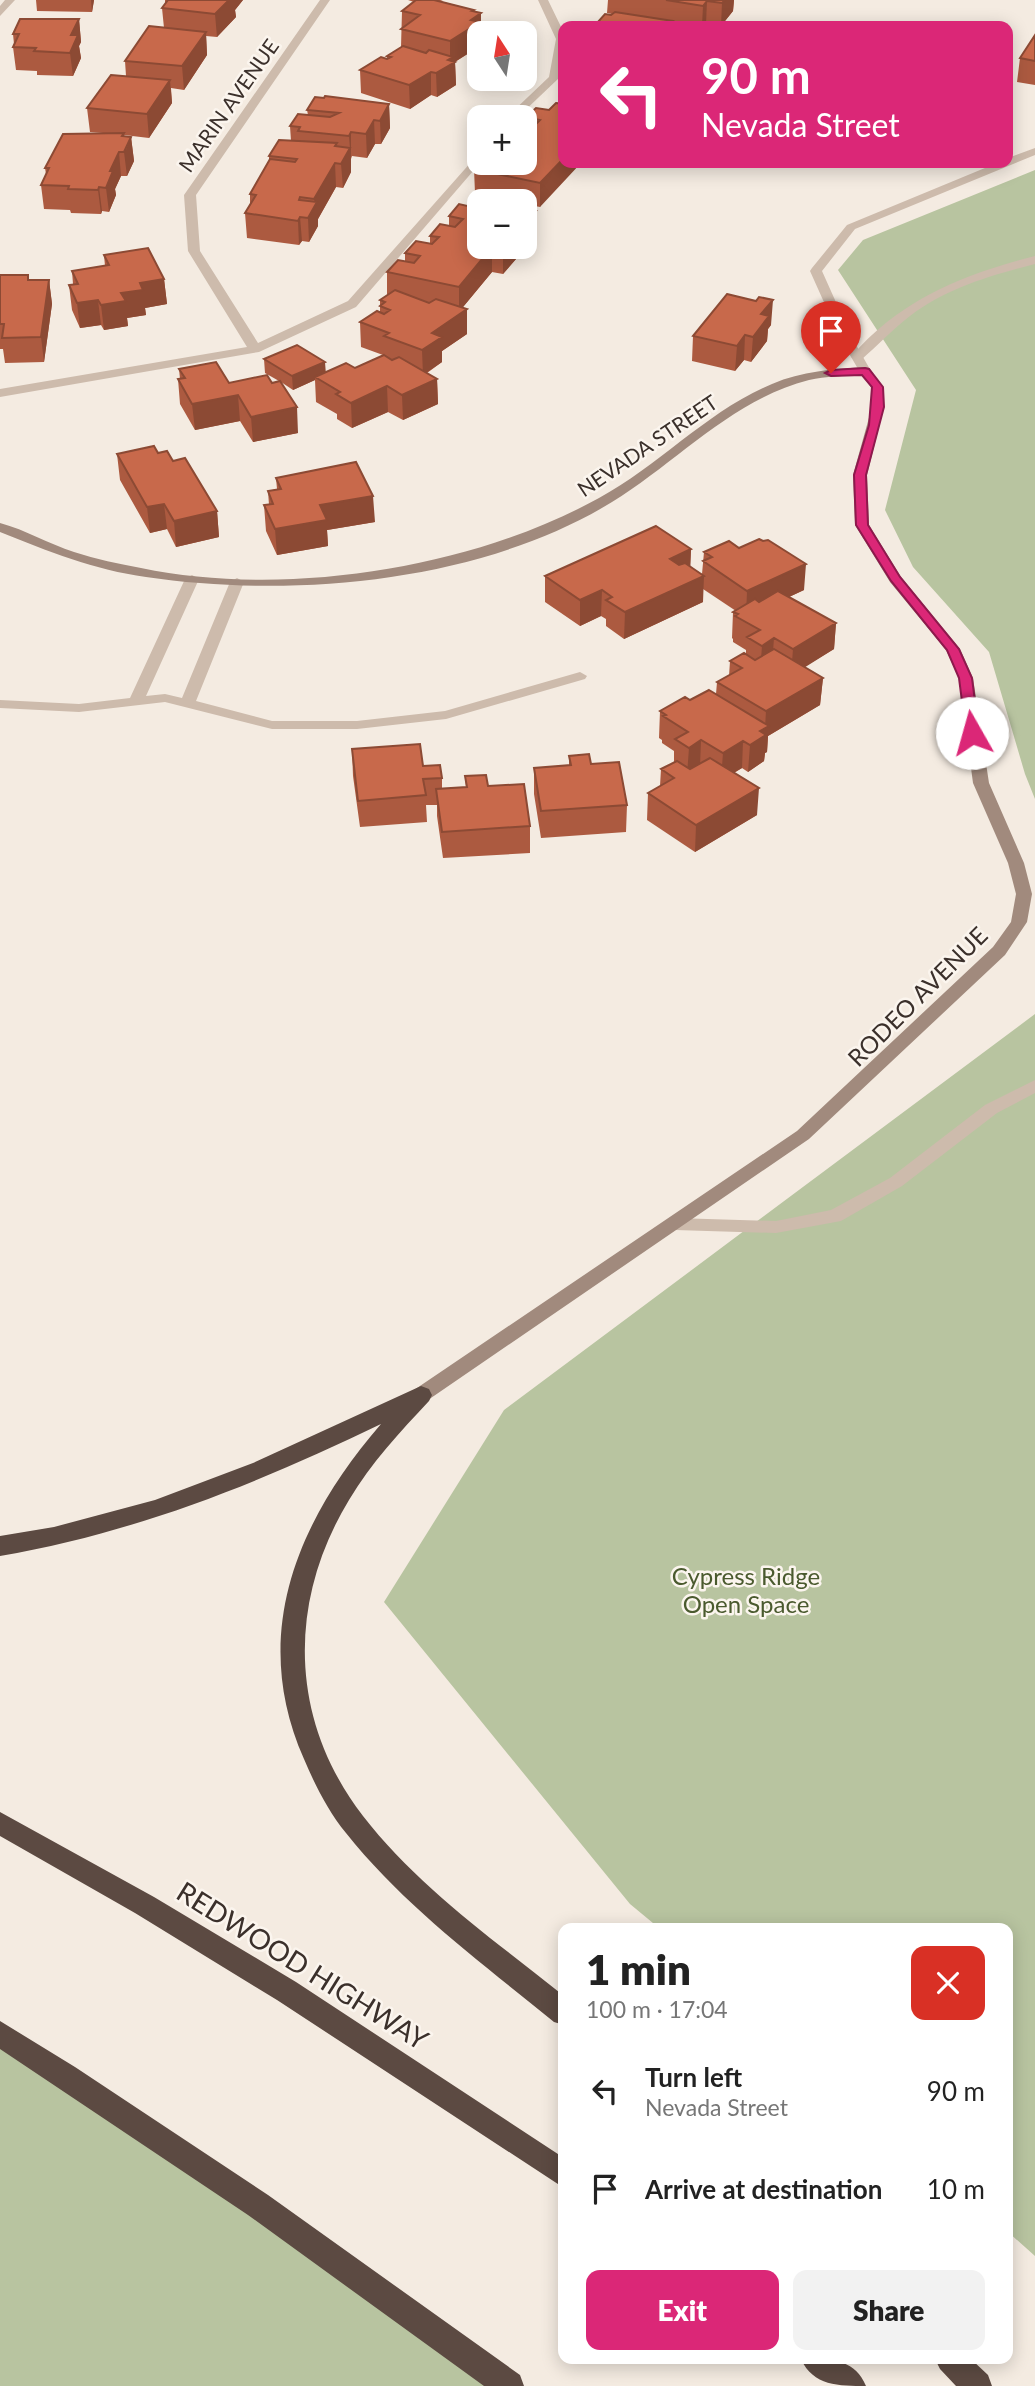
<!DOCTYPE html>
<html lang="en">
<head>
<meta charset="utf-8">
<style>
	:root { --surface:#fff; --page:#f2f2f2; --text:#222; --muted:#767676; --accent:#db2777 }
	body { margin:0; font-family:Lato,sans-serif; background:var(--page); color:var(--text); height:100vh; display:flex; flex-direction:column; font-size:26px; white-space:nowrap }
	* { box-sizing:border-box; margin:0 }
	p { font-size:23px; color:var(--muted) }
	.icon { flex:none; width:38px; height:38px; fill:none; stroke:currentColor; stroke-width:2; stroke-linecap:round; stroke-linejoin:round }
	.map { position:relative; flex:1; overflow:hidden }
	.details { position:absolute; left:558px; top:1923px; width:455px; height:441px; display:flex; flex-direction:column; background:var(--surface); border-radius:14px; box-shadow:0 4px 18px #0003 }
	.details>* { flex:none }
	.top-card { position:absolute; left:558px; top:21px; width:455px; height:147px; border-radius:14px; box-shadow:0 4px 18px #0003; background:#db2777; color:#fff; overflow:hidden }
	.needle { width:46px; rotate:348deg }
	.controls { position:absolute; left:467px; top:21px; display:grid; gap:14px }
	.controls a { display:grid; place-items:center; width:70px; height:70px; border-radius:14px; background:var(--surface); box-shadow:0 4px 18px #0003; font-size:35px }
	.pin { position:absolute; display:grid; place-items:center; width:60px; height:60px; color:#fff; margin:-72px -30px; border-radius:50% 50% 50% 0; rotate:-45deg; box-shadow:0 0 7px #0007 }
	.pin .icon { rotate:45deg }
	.me { position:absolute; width:77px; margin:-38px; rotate:353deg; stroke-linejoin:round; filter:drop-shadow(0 0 5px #0008) }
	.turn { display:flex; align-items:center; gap:24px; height:147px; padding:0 28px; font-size:32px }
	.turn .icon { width:91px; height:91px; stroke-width:2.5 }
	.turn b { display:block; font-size:49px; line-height:60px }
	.round { display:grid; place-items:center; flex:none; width:74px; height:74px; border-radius:14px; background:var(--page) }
	.summary { display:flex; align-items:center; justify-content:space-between; height:119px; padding:0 28px }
	h1 { font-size:42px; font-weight:800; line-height:52px }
	.action { display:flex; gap:14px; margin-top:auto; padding:14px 28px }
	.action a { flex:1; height:80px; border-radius:14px; background:var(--accent); color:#fff; font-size:28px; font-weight:800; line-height:80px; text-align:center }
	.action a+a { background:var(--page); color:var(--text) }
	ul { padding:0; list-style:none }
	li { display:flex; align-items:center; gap:21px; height:98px; padding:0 28px }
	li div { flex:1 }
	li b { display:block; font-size:26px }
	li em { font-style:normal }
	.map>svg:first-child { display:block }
</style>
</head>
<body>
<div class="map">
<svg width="1035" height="2386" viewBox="0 0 1035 2386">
	<rect width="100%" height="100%" fill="#f4ebe1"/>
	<path fill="#b8c4a0" d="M1035,170V799L1025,774L989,652L913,567L885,510L916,390L838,270L863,240Z
		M1035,1014V2256L1008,2232V1928H659L630,1904L384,1602L504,1410Z
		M0,2034L509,2386H0Z"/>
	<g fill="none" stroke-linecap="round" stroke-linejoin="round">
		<path fill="#cdbbac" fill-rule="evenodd" d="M5,0H15L0,16V6Z
			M1035,256V264C992,275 946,288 910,316C893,329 878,345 861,360L857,361L851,357C899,300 964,274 1035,256Z
			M1035,1080V1093L997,1113L902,1186L841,1221L776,1233L675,1230L669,1229L666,1224L669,1219L675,1218L776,1221L831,1210L890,1178L985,1105Z"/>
		<path fill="#cdbbac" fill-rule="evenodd" d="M320,0H330L196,195L200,251L258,343L348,301L480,152V163L356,307L259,352L0,397V389L247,347L188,251L184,195Z
			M538,0H548L564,33L559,78L518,117H507L549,77L556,39Z
			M1035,148V155L855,229L822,271L852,338L871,371L869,374H861L840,338L810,271L812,268L847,225L997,163H1008V158Z
			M192,575L199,579L146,696L165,694L182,698L230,582L237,578L244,582L196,701L272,721H357L445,711L580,672L587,676L585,679L446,719L357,729H272L165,702L79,712L0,708V700L79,704L130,698L185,579Z"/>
		<path fill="#a18a7d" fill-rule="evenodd" d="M865,367L869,368L883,387L884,407L867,475L869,525L901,577L960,649L973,678L989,783L1024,863L1032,894L1027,922L1005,955L809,1139L428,1400L421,1402L414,1400L412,1395L414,1390L797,1131L993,947L1011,922L1016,894L1008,863L973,783L959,678L946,650L890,582L855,525L853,475L872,407L871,387L862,375C844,376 826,376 809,380C733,399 677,462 612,502C482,582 294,599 146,577C95,570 47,551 0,532V523C26,530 49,544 74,552C96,559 119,564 141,568C285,598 471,569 599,498C660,465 707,411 772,384C802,371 833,369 865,367Z"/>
		<path fill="#5c4a42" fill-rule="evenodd" d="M421,1386L429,1389L432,1395L429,1401C400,1432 371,1463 349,1500C287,1602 289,1720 363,1816C418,1887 494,1940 564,1996V2025L554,2022C482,1963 405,1907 346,1833C328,1811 315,1785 304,1759C249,1635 297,1521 381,1424C259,1483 135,1533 0,1556V1536L54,1527L155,1500L253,1463Z
			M0,1812L154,1897L296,1982L564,2158V2188L277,2000L135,1913L0,1836Z
			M0,2021L75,2067L268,2195L520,2375L524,2386H484L248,2215L0,2049Z
			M801,2359C828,2359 854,2357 866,2386C839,2386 813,2386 801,2359Z
			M935,2359H971L988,2375L992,2386H956L940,2369Z"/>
	</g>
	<path fill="#ac5a40" d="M36,0H94L92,12L37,11Z
		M165,0H243L235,10L236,17L217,37L206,36L207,55L184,90L171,88L172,103L149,138L124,135V136L131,137L134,161L127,176H121L115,189L116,195L109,212L102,211L101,214L71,213L70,210L44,209L41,185L46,174L45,168L103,133L90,132L87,108L126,76L125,61L164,28L162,8L165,4Z
		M408,0H443L440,1L474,10L480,33V46L455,62L456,85L437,97L431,95L410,109L361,93L360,70L387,59V56L401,47L402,11L414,2Z
		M608,0H734L733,11L721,26L706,24L704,26H686L673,24V26H597V23L612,14L607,13Z
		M79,19L81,42L79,46L81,58L73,76L37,75V71L16,70L13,47L14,44L13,34Z
		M1035,35V85L1017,82L1020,58Z
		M564,75V163L540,207L525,204V201H513L475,193L474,169L525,163L526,117L549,110L561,104V103L560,102V79Z
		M389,104L390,128L381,144H375L367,158L352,156L351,159V172L343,188L336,187L318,219V226L309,242L302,241L299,245L247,238L245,213L250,204V194L269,161V156L291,141L290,126L308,115L307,110Z
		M872,163H893L890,166Z
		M449,216L536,236L503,274L492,272L462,308L467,309V334L442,351V362L427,373L437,379L438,404L403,420L388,412L352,428L337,419V414L316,402L315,380L293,390L281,382L298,433L253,442L240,421L195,430L180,404L178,379H180L179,369L229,383H272L279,381L265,373L264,359L326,372L355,368L383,355L361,347L360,322L380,312V300L387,295V272L405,261V253L430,244V236L449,226Z
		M104,255L164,279L167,304L145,308L146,315L127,318L128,326L104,330L101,325L80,328L72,310L69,285L73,284L72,271L105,266Z
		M0,275L29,280H49L52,304L44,362L5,363L3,349H0Z
		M771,325L768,329L767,341L751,362L744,360L735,371L692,361L693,336Z
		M158,453L173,461L217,511L219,537L176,547L167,529L150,533L120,480L117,454Z
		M276,478L375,522L327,530L328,546L277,555L266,531L264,505H269L268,491L277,489Z
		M691,549L690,567L702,574L704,552L804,590L789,597L836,623L834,649L804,667L823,678L820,705L768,736L767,752L765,753L764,761L748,772L742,768L734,773L757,815L695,852L647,820L648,793L660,786L661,769L674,763V751L662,743V740L659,738L660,711L690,700L716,694L717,682L729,676L730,661L746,655V650L733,642V639L732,638L733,612L736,611L703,589V602L624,639L606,626V619L601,616L580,626L545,602V576Z
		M352,749L423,766L442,778V789L466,788L465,776L488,786L530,826V853L443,858L437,816V805H426L427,822L360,827L353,776Z
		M569,756L591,764L627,805L626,832L541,838L534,794V768L569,766Z"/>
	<path fill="#8c4a34" d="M91,0H94L92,12Z
		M229,0H243L235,10L236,17L217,37L215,14Z
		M725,0H734L733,11L721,26L722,3Z
		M707,1L706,24L704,26H702L703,6Z
		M474,10V18L481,13V33H480V46L453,63L455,62L456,85L437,97L436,73L450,58V41Z
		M79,19L81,42L79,46L81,58L73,76L70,53L71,35Z
		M206,32L207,55L184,90L182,66Z
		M431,72V95L410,109L409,85Z
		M170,80L172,103L149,138L147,114Z
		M389,104L390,128L381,144L380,121Z
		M374,120L375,144L367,158L366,134Z
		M351,132V172L343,188L341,164L350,149L349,136Z
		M124,133L126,150L131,137L134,161L127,176L122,136Z
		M119,152L121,176L115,189L116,195L109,212L106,188L110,171Z
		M564,158V163H581L540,207V183Z
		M335,163L336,187L318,219V226L309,242L308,218L315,205L314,199Z
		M99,187L102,211L101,214L98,190Z
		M536,211V236L503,274V249L506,247H525V224Z
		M300,217L302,241L299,245L298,221Z
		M492,247V272L459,312V287Z
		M164,279L167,304L145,308L146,315L127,318L128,326L104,330L101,305L140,283Z
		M49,280L52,304L44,362L41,337Z
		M98,300L101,325L80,328L77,303Z
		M773,300L771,325L768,329L767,341L751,362L753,337L761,314Z
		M467,309V334L442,351V362L423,375L422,350L432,333Z
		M745,335L744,360L735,371L737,346Z
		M325,362L326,375L315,377V380L293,390L292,376Z
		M437,379L438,404L403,420L402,395Z
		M387,386L388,412L352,428L351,403Z
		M238,395L240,421L195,430L192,404Z
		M297,407L298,433L253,442L251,417Z
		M373,496L375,522L327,530L328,546L277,555L275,529L320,505Z
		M164,504L167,529L150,533L147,507Z
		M217,511L219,537L176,547L174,521Z
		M691,549L690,575L670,559Z
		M806,564L804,590L746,617L747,591Z
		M704,576L703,602L624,639L625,612Z
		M602,590L601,616L580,626V600Z
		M836,623L834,649L791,676L793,649Z
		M774,638L772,665L760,672L762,646Z
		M823,678L820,705L768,736L767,752L765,753L764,761L748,772L750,745L760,731L765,728L766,711Z
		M701,740L700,767L687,775L689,748Z
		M743,741L742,768L721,780L723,753Z
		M759,788L757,815L695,852L696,825Z"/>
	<path fill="#c8694b" stroke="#8c4a34" stroke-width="2" d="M168,0H229L215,14L162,8Z
		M416,0H434L474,10L472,11L481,13L471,20L480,22L450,41L401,29L420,15L402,11Z
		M666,0H725L722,3L707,1L703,6Z
		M615,12L673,21L669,26H617L597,23L605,14L611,15Z
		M20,19H79L71,35H78L70,53L34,51L36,48L13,47L19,34H13Z
		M149,26L206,32L182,66L125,61Z
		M1035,35V61L1020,58Z
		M403,46L426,53L429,50L453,57L448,60L455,62L436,73L431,72L409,85L360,70L381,57L387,59L391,57L387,56Z
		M111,75L170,80L147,114L87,108Z
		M325,96L389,104L380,121L374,120L366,134L351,132L349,136L298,131L300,127L290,126L298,114L330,117L339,113L307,110L315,97L324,98Z
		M556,103L564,104V158L540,183L474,169L480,163H525V126L533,127L540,120L526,117L536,108L549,110Z
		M124,133L122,136L131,137L124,152H119L110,171H113L106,188L99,187L98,190L68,189L69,186L41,185L49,168H45L63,134Z
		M279,140L337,143L335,146L350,148L341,164L335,163L314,199L300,197L299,200L317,202L308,218L300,217L298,221L245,213L256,195L250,194L270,159L295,162L297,159L269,156Z
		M480,203V247H506L503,249L492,247L459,287L387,272L398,260L414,263L420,256L405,253L416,241L432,244L439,237L430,236L440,224L455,227L463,219L449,216L459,204L476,208Z
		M525,209L536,211L525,224Z
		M148,248L164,279L140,283L143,290L121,293L126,301L101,305L98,300L77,303L69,285L78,284L72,271L109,265L104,255Z
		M0,275H28V280H49L41,337L2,338L4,324H0Z
		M395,290L429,303L436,299L467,309L432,333L442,337L422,350L384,336L389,333L360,322L377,311L384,314L390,310L380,306L385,302L380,300Z
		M727,294L756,301L759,297L773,300L761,314L769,316L753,337L745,335L737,346L693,336Z
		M297,345L325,362L292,376L264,359Z
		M384,355L392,360L399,357L437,379L402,395L387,386L351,403L336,394L340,392L315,377L346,363L355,368Z
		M216,362L229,383L267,375L272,383L280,381L297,407L251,417L238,395L192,404L178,379L185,378L179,369Z
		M154,446L158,453L167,451L173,461L185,458L217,511L174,521L164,504L147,507L117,454Z
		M356,462L373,496L320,505L327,520L275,529L264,505L273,504L268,491L281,489L276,478Z
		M656,526L691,549L670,559L679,565L685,563L704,576L625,612L606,600L612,597L602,590L580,600L545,576Z
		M759,539L763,541L768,540L806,564L747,591L703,561L712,557L704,552L729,541L739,548Z
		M778,591L836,623L793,649L774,638L762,646L747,637L760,630L735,616L738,614L733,612L755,599L759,602Z
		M774,649L823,678L766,711L717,682L742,668L730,661L744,653L755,660Z
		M709,690L769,726L760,731L766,735L750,745L743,741L723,753L701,740L689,748L675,739L688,732L663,716L666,715L660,711L685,697L690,700Z
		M420,744L423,766L440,765L442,778L423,779L426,795L358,801L352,749Z
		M589,754L591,764L619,762L627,805L541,811L534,768L571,765L569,756Z
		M710,758L759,788L696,825L648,793L674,778L661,769L677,761L690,769Z
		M486,775L488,786L524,784L530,826L442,832L436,789L467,787L465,776Z"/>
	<path fill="#db2777" stroke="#8e194d" stroke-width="2" d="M865,368L869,369L883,387L884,407L866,475L868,525L900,577L959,649L972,678L979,733L977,736H968L966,733L959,678L947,650L891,581L856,525L854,475L869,425L872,387L862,375L831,376L825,373L831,370Z"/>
	<g text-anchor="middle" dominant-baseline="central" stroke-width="5" stroke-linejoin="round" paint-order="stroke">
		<g font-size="21" fill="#3b302b" stroke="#fbf5ee">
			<text transform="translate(228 105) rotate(-55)">MARIN AVENUE</text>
			<text transform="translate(647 445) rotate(-34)">NEVADA STREET</text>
		</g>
		<g font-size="24" fill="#3b302b" stroke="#fbf5ee">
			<text transform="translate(917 996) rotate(-45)">RODEO AVENUE</text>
		</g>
		<g font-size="24" fill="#4a5a2e" stroke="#fbf5ee">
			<text x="746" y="1575">Cypress Ridge<tspan x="746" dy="28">Open Space</tspan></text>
		</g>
		<g font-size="28" fill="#3b302b" stroke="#fbf5ee">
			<text transform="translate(303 1965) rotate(32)">REDWOOD HIGHWAY</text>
		</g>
	</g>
</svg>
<div class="controls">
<a><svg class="needle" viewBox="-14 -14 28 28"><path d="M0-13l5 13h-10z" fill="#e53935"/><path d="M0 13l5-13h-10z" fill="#767676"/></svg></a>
<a>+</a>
<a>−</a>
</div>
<div class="pin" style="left:831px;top:373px;background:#d93025"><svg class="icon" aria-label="arrive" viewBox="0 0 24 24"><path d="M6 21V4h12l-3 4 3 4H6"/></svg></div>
<svg class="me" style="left:972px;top:733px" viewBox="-20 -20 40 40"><circle r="19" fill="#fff"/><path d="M0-13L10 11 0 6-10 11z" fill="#db2777"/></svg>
<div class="top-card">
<div class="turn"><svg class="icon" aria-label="left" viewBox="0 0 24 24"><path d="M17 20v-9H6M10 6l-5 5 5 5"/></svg><div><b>90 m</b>Nevada Street</div></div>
</div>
<section class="details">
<div class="summary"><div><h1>1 min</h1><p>100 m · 17:04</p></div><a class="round" style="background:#d93025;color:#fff"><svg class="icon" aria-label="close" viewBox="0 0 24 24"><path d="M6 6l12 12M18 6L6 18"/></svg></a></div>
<ul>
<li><svg class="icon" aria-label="left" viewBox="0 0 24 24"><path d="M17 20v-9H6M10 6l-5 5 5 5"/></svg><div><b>Turn left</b><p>Nevada Street</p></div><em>90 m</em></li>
<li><svg class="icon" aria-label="arrive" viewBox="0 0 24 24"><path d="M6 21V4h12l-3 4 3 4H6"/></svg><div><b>Arrive at destination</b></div><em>10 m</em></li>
</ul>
<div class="action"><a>Exit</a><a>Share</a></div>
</section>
</div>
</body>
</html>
